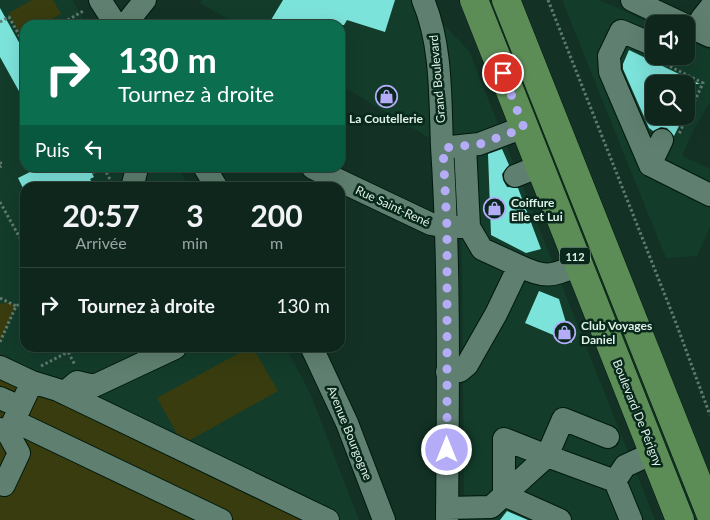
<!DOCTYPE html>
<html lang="fr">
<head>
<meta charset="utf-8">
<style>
	:root { --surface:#0e261c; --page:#172e25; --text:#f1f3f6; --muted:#9ba5a3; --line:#2e433b }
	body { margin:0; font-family:Lato,sans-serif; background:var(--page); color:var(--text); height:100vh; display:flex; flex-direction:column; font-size:19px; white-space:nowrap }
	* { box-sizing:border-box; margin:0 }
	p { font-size:16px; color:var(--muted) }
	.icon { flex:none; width:28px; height:28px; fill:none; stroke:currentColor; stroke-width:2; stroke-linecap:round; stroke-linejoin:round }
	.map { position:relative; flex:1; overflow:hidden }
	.details { position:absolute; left:20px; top:182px; width:325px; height:170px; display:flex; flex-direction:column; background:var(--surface); border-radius:15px; box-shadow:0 5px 20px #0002,0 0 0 1px var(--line) }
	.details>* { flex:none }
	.banner { position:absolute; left:20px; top:20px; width:325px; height:152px; border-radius:15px; box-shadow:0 5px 20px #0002,0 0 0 1px var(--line); background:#0b6e4f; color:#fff; overflow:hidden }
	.tools { position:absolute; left:645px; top:15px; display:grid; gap:10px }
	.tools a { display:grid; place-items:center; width:50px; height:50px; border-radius:10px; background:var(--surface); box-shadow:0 5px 20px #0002,0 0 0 1px var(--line); font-size:25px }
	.pin { position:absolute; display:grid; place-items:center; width:42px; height:42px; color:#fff; margin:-21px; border:2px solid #fff; border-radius:50%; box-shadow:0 1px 5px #0007 }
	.me { position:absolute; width:55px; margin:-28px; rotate:0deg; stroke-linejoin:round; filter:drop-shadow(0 0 4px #0008) }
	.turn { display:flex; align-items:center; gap:18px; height:105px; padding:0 15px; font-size:22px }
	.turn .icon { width:65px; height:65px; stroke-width:2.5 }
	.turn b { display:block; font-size:35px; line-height:42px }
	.then { display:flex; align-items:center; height:48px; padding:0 15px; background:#0003; gap:10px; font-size:19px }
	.eta { display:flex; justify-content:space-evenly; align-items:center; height:85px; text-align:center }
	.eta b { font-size:30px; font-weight:700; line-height:35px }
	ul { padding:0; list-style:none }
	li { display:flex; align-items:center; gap:15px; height:75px; padding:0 15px; border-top:1px solid var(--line) }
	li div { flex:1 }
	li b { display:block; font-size:19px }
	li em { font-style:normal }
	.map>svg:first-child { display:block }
</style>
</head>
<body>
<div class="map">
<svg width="710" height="520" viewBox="0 0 710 520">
	<rect width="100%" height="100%" fill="#133225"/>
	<path fill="#133c2b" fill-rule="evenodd" d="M0,0H72L88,25H25V168H177L190,187L25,188V348H286L310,393L359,520H340L0,354Z
		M202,0H420L469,51L655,520H464L462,261L455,136L428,137L340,85V25H238L200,3Z
		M562,0H600L654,25V56H686V40L710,50V102L693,131L682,156L710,169V227L697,256L666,258ZM654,84H686V116H654Z"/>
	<path fill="#383c0f" d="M32,0H53L61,14L41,25H25V34L21,36L9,13Z
		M7,302L16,306L0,342V304Z
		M248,348H253L278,391L183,444L340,520H0V354L182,443L157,398Z"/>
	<path fill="#7ce3db" d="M283,0H395L385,32L347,20L344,25H268Z
		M0,8L21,46L25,44V102L0,57Z
		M629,50L700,84H654V116H684L674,136L667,128L661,127L653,131L649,128L623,69V64Z
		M502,149L509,165L502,174L503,180L507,187L518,188L541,249L526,253L491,235L488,154Z
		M38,168H89L94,177L90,179L95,188H23L18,178Z
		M539,291L559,299L572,343L525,323Z
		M507,511L528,520H500Z"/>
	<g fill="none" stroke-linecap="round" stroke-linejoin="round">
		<defs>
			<path id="minor" d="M100,0L116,25
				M423,0C442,45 440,98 442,146C450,270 448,395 447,520
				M632,0L683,24
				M125,25L145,0
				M686,25L710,36
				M696,30L702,18L710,8
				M654,45L621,31L609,56L610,72L650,165L710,195
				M451,147L479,144L524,127
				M650,165L662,140
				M205,168L217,188
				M313,168L431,224L447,227H461
				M515,176L540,166
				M132,188L137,168
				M519,266C547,279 551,276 579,265
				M312,348L347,423L384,520
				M0,367L32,382L8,433L0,429
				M447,372L460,371L467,365L496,314L519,266L482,249L469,227L465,146
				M32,382L58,390L328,520
				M64,393L77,382L94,386L175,348
				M0,398L20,407
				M14,421L221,520
				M0,483L4,485L19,453L8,433
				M504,495V439L547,456L563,419L608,437
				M504,495L547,456L615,481
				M447,508L491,507L504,495L560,520
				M631,520L615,481L625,466L653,453"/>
			<path id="major" d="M474,0L680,520
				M506,0L710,513"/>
		</defs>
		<use href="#minor" stroke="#00190e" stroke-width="24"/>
		<use href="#major" stroke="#00190e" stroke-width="29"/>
		<path stroke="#617a6f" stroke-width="3" stroke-dasharray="2.5 2.5" stroke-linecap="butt" d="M548,0L676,323L710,415
			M0,22L9,17L22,40L25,39
			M59,25L85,10
			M661,62L703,83L679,134
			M0,162L2,166L0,167
			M104,168L114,187
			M92,173L102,168
			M0,202L25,247
			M0,298L16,306
			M0,342L16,306L25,301
			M66,348L75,365
			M41,366L68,352"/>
		<use href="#minor" stroke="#5f8070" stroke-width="22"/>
		<use href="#major" stroke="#5c8d57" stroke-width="28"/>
	</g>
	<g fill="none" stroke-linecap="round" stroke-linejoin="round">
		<path stroke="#b5acf8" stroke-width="9" stroke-dasharray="0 16.2" d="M447,450V227L443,148L480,144L524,128L503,73"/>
	</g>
	<defs>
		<symbol id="shop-ring" viewBox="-11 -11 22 22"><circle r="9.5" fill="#08281b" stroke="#b5acf8" stroke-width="1.5"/><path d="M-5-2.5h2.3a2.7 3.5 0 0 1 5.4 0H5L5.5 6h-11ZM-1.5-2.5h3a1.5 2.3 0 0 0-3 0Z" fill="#b5acf8"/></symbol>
	</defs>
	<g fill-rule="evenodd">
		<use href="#shop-ring" x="374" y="84" width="25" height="25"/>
		<use href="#shop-ring" x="482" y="196" width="25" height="25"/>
		<use href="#shop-ring" x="552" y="320" width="25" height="25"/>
	</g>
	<g text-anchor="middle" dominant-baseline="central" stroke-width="5" stroke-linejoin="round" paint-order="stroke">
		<rect fill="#08281b" stroke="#9eb4aa" stroke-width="1" x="560" y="247.5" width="30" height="17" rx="4"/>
		<g font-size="11" font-weight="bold" fill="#dff0e7">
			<text x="575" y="256">112</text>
		</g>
		<g font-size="12" fill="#dff0e7" stroke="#08281b">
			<text transform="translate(437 79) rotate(-95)">Grand Boulevard</text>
			<text transform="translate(393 206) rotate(25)">Rue Saint-René</text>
			<text transform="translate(638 413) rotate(68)">Boulevard De Périgny</text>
			<text transform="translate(350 433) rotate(68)">Avenue Bourgogne</text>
		</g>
		<g font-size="12" font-weight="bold" fill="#dff0e7" stroke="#08281b" text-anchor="start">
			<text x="386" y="118" text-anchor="middle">La Coutellerie</text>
			<text x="511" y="202">Coiffure<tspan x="511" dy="14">Elle et Lui</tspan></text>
			<text x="581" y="325">Club Voyages<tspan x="581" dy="14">Daniel</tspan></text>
		</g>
	</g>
</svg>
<div class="tools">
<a><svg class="icon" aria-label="sound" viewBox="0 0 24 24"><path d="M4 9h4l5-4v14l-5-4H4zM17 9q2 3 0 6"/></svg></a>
<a><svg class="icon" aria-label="search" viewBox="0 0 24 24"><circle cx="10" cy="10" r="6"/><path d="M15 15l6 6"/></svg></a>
</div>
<div class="pin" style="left:503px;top:73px;background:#d93025"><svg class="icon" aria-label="arrive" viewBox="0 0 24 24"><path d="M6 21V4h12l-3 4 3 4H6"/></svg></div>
<svg class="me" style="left:447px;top:450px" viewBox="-20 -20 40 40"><circle r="17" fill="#b5acf8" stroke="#fff" stroke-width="3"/><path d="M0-11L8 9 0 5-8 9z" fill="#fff"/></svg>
<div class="banner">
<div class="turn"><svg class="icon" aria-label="right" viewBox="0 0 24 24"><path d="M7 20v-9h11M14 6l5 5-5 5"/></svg><div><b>130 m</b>Tournez à droite</div></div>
<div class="then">Puis<svg class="icon" aria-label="left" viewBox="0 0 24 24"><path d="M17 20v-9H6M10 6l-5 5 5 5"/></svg></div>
</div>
<section class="details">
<div class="eta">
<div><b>20:57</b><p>Arrivée</p></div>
<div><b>3</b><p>min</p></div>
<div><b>200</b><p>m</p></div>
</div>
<ul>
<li><svg class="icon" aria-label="right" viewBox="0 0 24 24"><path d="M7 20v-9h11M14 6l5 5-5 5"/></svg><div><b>Tournez à droite</b></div><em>130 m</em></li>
</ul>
</section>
</div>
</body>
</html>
